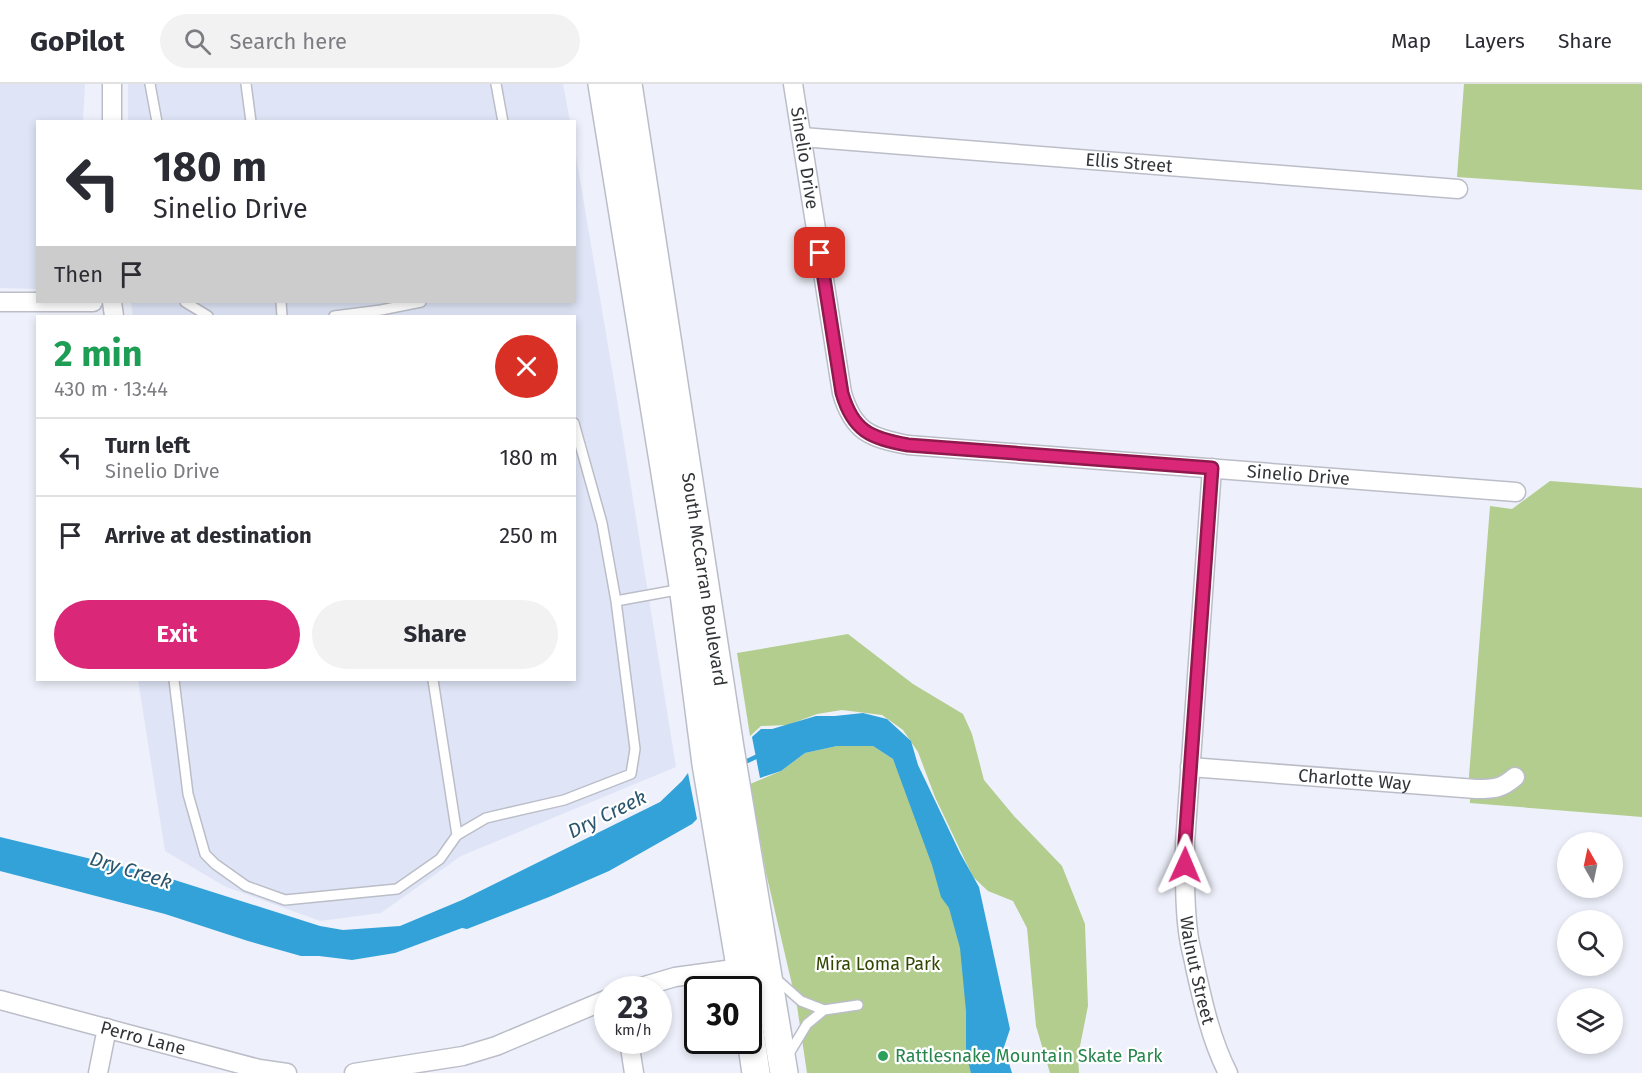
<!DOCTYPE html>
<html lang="en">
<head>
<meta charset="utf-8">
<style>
	:root { --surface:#fff; --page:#f2f2f3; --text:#2b2b33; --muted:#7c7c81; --line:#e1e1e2; --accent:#db2777 }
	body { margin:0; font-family:"Fira Sans",sans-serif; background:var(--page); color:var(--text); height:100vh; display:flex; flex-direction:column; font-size:22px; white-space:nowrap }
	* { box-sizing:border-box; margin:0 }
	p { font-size:20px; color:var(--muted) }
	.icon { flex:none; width:33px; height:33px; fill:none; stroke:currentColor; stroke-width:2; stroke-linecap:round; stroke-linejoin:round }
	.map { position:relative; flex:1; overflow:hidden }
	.side { position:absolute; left:36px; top:231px; width:540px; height:366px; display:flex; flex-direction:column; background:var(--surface); border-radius:0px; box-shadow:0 3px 9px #0003 }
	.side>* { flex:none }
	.banner { position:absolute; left:36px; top:36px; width:540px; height:183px; border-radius:0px; box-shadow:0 3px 9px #0003; background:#fff; color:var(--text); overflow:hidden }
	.needle { width:39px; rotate:351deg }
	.tools { position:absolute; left:1557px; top:748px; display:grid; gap:12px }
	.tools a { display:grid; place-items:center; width:66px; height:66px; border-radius:50%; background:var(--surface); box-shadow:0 3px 9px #0003; font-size:30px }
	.speed { position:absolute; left:594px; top:892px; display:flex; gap:12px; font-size:30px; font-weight:700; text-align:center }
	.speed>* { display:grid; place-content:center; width:78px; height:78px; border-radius:50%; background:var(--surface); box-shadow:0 3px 9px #0003; line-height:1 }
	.speed small { font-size:15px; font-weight:400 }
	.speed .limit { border:3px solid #111; border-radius:9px; background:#fff; color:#111 }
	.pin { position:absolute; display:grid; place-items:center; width:51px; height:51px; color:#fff; margin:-26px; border-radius:12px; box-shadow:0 3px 9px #0006 }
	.me { position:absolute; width:66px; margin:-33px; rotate:1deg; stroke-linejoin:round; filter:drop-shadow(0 0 4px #0008) }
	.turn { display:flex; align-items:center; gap:21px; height:126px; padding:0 18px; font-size:27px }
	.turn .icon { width:78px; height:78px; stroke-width:2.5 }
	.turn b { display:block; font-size:42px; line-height:51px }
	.then { display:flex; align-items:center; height:57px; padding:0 18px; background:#0003; gap:12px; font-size:22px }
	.round { display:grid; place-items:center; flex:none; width:63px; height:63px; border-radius:32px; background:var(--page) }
	.headline { display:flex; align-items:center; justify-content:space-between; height:102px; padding:0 18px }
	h1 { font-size:36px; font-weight:700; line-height:45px; color:#1e9e55 }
	.cta { display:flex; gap:12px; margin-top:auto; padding:12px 18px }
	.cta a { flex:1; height:69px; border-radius:36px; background:var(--accent); color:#fff; font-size:24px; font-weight:700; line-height:69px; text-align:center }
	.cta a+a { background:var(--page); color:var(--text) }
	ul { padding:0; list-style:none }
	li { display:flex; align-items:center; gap:18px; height:78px; padding:0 18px; border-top:2px solid var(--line) }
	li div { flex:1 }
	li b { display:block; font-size:22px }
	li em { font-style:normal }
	header { display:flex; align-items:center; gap:36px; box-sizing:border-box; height:84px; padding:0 30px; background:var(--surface); border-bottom:2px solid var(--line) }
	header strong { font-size:28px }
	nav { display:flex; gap:33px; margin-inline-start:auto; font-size:21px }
	.search { width:420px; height:54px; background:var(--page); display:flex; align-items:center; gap:15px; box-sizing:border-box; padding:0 21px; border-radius:33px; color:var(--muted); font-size:22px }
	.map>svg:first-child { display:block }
</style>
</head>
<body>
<header>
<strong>GoPilot</strong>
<div class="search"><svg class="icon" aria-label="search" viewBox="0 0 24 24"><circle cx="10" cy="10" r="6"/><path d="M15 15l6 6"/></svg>Search here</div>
<nav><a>Map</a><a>Layers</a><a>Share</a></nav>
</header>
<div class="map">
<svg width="1642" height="989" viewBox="0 0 1642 989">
	<rect width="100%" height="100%" fill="#eef1fb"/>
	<path fill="#dfe5f6" d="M0,0H85L83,37L38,38V204L36,205L0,204Z
		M128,0H563L570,37L128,38Z
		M575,66L614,297L676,683L461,772L381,829L320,837L224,802L165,767L138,596H574V232H133L131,218H574Z"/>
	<path fill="#b2cd8e" d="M1464,0H1642V106L1457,93Z
		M1550,397L1642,404V733L1470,719L1469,692L1490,422L1512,425Z
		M848,550L913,600L963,630L972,650L984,696L1014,732L1062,782L1085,840L1088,922L1078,972L1079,989H1050L1036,942L1027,844L1013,817L988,807L973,793L935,713L918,668L903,646L882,631L842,626L817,630L788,641L761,642L750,652L737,569Z
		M837,662H873L893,675L963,852L977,989H807L797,922L766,789L750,700L781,687L805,669Z"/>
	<path fill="#32a2d8" d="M863,629L887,635L911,657L918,681L960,769L979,803L1010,945L1004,963L1012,989H971L966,969V927L960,864L949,824L941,813L932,781L893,675L873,662H837L805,669L781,687L760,694L752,653L761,645H772L816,632H835Z
		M688,689L697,735L692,740L609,787L549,813L467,845L462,844L395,869L352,876L319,872H301L248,857L165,830L0,787V753L162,792L320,842L343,846L400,842L462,816L660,718L682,697Z"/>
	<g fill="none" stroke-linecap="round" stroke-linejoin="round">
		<path stroke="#32a2d8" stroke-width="4.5" d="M743,679L760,671"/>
		<defs>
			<path id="lane" d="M150,0L157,38
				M246,0L251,38
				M496,0L503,38
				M185,218L208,232
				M281,218L282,232
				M334,232L381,226L421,218
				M574,339L602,439L616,517L682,505
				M174,596L188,710L205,770L215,780L246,802L285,816L397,805L440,775L457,751L486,734L564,716L631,690L635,665L616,517
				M433,596L457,751
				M774,893L801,917L824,926L858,921
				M787,973L807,940L824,926"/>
			<g id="street">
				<path id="s1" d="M793,0L842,309C853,347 870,354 908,361L1516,408"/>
				<path d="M112,38V0"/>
				<path id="s2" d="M802,53L1458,105"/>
				<path d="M0,218H93"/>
				<path d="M112,218L114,232"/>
				<path id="s3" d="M1212,384L1185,759C1185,788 1184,818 1188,847C1189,859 1193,871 1195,883C1203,919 1211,956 1228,989"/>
				<path id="s4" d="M1190,683L1476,705C1494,705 1501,705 1515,693"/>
				<path d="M631,906L675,893L741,884"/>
				<path id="s5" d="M0,916L259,985L287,989"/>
				<path d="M629,957L634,989"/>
				<path d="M98,989L107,944"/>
				<path d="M354,989L463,972L496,962L608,915"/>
			</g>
			<g id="primary">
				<path d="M602,0L682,494L706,680L744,906"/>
				<path id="s6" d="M628,0L730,664L784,989"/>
				<path d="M748,935L756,989"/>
			</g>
		</defs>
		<use href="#lane" stroke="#bbbec8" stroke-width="12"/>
		<use href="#street" stroke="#bbbec8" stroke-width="21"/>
		<use href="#primary" stroke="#bbbec8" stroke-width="30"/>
		<use href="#lane" stroke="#fff" stroke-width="9"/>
		<use href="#street" stroke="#fff" stroke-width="18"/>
		<use href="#primary" stroke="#fff" stroke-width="27"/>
	</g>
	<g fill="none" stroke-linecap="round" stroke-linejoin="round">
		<defs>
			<path id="route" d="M820,169L842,309C853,347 870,354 908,361L1212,384L1185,759V781"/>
		</defs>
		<use href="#route" stroke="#8e194d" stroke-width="15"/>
		<use href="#route" stroke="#db2777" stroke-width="10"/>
	</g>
	<circle fill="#2e9e5b" stroke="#fff" stroke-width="2" cx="883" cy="972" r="6"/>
	<g text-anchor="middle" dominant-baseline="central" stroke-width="4.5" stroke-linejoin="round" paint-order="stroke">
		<g font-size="18" fill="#323437" stroke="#fff">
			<text stroke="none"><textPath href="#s1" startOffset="75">Sinelio Drive</textPath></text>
			<text stroke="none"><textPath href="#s2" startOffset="328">Ellis Street</textPath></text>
			<text stroke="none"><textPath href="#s1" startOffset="795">Sinelio Drive</textPath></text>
			<text stroke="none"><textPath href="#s6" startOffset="501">South McCarran Boulevard</textPath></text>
			<text stroke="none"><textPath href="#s4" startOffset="165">Charlotte Way</textPath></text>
			<text stroke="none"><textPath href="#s3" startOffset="504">Walnut Street</textPath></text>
			<text stroke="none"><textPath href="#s5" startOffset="148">Perro Lane</textPath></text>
		</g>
		<g font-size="18" fill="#314600" stroke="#fff">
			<text x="878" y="880">Mira Loma Park</text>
		</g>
		<g font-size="18" fill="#27864d" stroke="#fff" text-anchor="start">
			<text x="895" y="972">Rattlesnake Mountain Skate Park</text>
		</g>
		<g font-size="20" font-style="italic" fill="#2b566e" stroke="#fff">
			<text transform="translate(607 730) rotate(-26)">Dry Creek</text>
			<text transform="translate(131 786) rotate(17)">Dry Creek</text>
		</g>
	</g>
</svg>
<div class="tools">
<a><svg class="needle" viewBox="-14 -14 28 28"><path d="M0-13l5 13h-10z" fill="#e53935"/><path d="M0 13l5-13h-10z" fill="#7c7c81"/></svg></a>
<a><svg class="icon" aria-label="search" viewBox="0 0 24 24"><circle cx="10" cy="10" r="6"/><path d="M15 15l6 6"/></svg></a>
<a><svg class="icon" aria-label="layers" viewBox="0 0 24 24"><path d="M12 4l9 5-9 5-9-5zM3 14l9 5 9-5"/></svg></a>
</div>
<div class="speed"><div>23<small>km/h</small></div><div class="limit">30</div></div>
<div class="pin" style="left:820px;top:169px;background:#d93025"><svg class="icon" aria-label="arrive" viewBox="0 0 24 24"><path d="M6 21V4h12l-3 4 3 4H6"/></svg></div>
<svg class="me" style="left:1185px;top:781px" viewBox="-20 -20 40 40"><path d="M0-17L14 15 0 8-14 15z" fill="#db2777" stroke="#fff" stroke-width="4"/></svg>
<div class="banner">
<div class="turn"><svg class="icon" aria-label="left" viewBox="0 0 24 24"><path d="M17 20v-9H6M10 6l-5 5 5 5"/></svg><div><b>180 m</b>Sinelio Drive</div></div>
<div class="then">Then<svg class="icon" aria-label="arrive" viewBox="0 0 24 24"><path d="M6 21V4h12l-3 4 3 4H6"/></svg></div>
</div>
<section class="side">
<div class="headline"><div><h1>2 min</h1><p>430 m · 13:44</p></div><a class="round" style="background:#d93025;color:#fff"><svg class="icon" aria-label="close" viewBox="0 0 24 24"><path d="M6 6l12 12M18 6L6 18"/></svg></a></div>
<ul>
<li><svg class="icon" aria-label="left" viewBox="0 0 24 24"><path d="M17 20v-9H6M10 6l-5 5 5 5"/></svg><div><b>Turn left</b><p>Sinelio Drive</p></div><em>180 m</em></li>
<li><svg class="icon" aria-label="arrive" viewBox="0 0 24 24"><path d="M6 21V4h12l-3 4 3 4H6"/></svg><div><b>Arrive at destination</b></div><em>250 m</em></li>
</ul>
<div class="cta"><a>Exit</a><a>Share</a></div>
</section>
</div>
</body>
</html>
